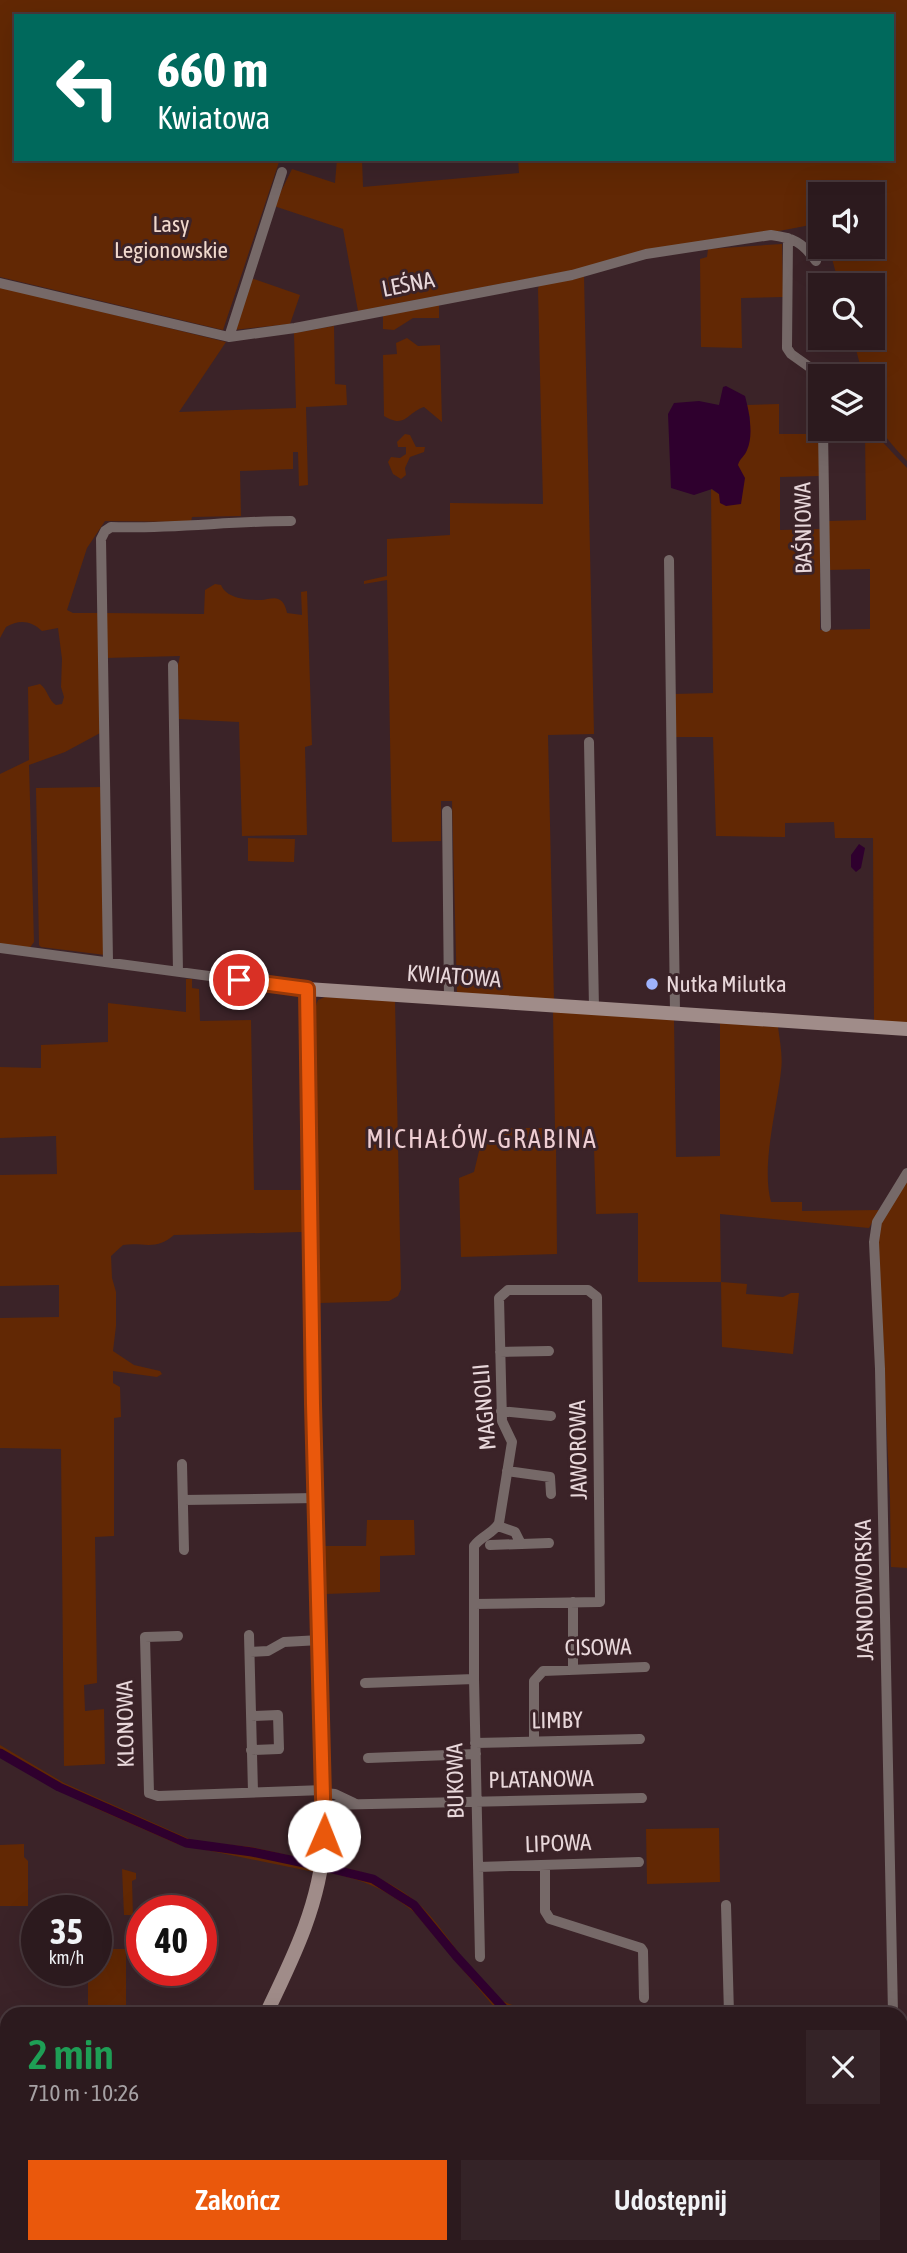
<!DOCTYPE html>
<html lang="pl">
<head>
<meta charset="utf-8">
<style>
	:root { --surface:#2c1a1e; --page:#342327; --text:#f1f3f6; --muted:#a6a1a4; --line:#48383c; --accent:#ea580c }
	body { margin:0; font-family:"Asap Condensed",sans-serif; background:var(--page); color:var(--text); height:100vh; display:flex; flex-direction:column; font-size:26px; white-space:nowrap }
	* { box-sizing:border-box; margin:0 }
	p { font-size:23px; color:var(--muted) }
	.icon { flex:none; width:38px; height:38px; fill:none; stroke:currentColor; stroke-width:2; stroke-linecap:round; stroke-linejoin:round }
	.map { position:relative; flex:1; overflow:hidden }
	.panel { position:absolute; left:0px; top:2007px; width:908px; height:247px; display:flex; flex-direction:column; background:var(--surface); border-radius:21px 21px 0 0; box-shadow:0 7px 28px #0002,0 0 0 2px var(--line) }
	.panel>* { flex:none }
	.top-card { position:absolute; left:14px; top:14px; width:880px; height:147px; border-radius:0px; box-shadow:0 7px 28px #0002,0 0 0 2px var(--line); background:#00695c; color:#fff; overflow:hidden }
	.controls { position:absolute; left:808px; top:182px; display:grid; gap:14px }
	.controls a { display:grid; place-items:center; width:77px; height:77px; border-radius:0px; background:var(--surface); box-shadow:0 7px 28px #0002,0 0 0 2px var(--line); font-size:35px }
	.speed { position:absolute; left:21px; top:1895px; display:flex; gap:14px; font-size:35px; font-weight:700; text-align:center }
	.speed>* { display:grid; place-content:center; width:91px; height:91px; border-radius:50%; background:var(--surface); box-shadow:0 7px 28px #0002,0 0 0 2px var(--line); line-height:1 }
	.speed small { font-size:18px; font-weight:400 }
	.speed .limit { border:10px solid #d22; background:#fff; color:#111 }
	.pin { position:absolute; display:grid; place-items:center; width:60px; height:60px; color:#fff; margin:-30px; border:4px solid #fff; border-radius:50%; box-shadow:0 2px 7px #0007 }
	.me { position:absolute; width:77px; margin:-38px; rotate:1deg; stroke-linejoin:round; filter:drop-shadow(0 0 5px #0008) }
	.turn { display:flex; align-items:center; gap:24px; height:147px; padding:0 28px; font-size:32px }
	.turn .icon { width:91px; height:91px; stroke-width:2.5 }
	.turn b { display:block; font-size:49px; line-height:60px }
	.round { display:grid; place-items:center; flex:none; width:74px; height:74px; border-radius:0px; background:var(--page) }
	.headline { display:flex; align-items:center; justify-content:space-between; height:119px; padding:0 28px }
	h1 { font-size:42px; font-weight:600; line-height:52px; color:#1e9e55 }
	.cta { display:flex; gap:14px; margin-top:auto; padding:14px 28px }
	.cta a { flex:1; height:80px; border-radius:0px; background:var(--accent); color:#fff; font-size:28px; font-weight:600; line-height:80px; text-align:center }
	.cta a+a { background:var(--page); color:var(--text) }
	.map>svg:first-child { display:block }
</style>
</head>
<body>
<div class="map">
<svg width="907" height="2253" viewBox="0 0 907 2253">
	<rect width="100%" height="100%" fill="#3b2328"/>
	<path fill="#622804" d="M0,0H907V461C876,428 873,422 873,376H863L853,338H873V285H839L829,247H873V194H821V223L358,311L343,229L274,206C280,192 286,182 292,169L335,183L337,159H362L363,187L519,173L518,159H892V16H16V159H280L223,330L0,277Z
		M782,244L783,297L741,298L742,348L701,347L700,259L707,257L708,249Z
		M584,276L594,734L548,735L554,1001L457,994L452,801H441V841L392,842L387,580L364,584V581L387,576V539L450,535V503L543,504L538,289L539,285Z
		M251,278L300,295L290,324L233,330Z
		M0,287L226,342L179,412L296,408L294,333L334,326L335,384L346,385L347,405L306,407L308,485L299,486L298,452H293V469L240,471L241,516L192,517L191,522L105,521L87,548L67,610L73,613H100L102,732L65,752L29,765L34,942L29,949L0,944V774L29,760L28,687L40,684C48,690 48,700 56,705L62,704L64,697L61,687L62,659L58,628L42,631C31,621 20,619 6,627L0,638Z
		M439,304V318H413L394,330L383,329V316Z
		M407,338L418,346L440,345L442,422L424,407C406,413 406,429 384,416L383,355L397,354L396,343Z
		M779,404V434H819V476L780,477V530L820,529V630L870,629V569L828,570V521L866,520L865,429H873V427L875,434L907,468V1024L874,1021L873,838H835L834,822L785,823V837L716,836L713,737H675L674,694L713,693L711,489L719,494L740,458L747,450L750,418L747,405Z
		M405,434L410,435L416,447H425L424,452L410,457L405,468L406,475L401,479L393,474L388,462L391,457L400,458L406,454V447H398L397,442Z
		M215,584L221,585C227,599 247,600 261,600C266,600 274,597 278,599C284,601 286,608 287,613L302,615L301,592L307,591L312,745L305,747L307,835L242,836L239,722L179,719L178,665L180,656L105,658V613L204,614L205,590Z
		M103,787L105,955L41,947L39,945L36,788Z
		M248,838L295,839L294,862L248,861Z
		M186,979H192V988L199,989L200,1021L251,1020L254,1190H303L306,1229L302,1232L174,1235C156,1251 144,1242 123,1245L111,1256L112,1278L116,1292V1326L113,1351L134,1365L160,1371L162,1374L157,1377L113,1371V1383L120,1387L121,1417L114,1418V1536L95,1537L97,1683L84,1685L85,1711L104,1709L105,1764L64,1766L61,1449L0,1448V1318L59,1317V1285L0,1286V1175L57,1174L56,1136L0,1138V1067L41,1068V1045L108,1042V1003L186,1012Z
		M325,997L395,1001L401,1289L398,1296L389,1301L320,1303L315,1008L318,1000Z
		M553,1011L674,1020L676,1157L720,1156V1023L778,1027C780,1042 783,1057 781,1071C777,1108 761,1166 771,1202H802V1211L879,1210L869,1228L720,1214L721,1282L747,1284L746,1294L783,1297L791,1293H799L793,1354L722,1347L721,1282H638V1213L596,1214L594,1147L556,1145L557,1254L461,1257L459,1178L474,1172L480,1147L495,1139L506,1128H555Z
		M907,1179V1568L891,1567L890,1498L877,1228Z
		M367,1520H414L415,1555L380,1556V1592L326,1594L323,1587L322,1546H366Z
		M0,1745L64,1783L194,1841L252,1847L314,1861L317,1863L314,1872L177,1844L95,1808L36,1778L0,1755Z
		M719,1828L720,1882L647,1884L646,1829Z
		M24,1844V1857L28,1861V1906H0V1845Z
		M330,1865C364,1870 397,1883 422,1907C449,1934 472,1979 503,2001C509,2005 517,2006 523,2008L527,2014H500L414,1912C382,1887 366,1881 327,1872Z
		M122,1869L136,1873V1879L132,1881L133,1915H124Z
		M96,1949H126V2014H88V1971L96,1970Z
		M0,2079H7V2171L0,2173Z
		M902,2098H907V2253H897L904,2246Z
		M55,2247H222L203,2253H55Z
		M315,2247H385L386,2253H315Z
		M668,2247H714L723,2251V2253H668Z"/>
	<path fill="#2f002e" d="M726,386L745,396C749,411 754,435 747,450C745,456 740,458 738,465L745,478L741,504L726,506L720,503L719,494L712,489L694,495L671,488L668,414L674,403L699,401L719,405L723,387Z
		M859,844L865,848L861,868L856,872L851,867V855Z"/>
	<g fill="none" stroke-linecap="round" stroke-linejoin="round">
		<path stroke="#2f002e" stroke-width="9" d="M0,1753L59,1787L186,1843L252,1852L314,1865
			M328,1868L373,1879L414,1905L456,1956L509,2014
			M807,2247L826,2253
			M906,2253L907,2252"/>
		<path stroke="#766968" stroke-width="10" d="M788,238L787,348L791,354L822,376
			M0,283L229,337L295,328L572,275L646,254L771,235C794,238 802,242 816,261
			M229,337L282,172
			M823,429L826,627
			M669,560L675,1012
			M173,665L178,972
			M589,742L594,1008
			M447,811L449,999
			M0,948L307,989
			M108,961L101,539L105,531L111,527C171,529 231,521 291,521
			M500,1352L549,1351
			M501,1411L551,1416
			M182,1464L184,1550
			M507,1471L550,1477L551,1494
			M183,1500L316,1498
			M498,1526L515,1532L521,1544
			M490,1545L549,1543
			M573,1602V1669
			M474,1604L600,1602L597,1297L588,1290H508L499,1298L502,1421L512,1442L499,1523C494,1533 481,1536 474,1546V1679L480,1957
			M249,1635L253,1792
			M178,1636L145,1637L149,1793L158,1796L324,1790
			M250,1652L268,1651L284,1642L320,1640
			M365,1683L474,1679
			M251,1716L278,1715L279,1749L251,1750
			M534,1742V1681L543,1671L645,1667
			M475,1743L640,1739
			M368,1758L476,1754
			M324,1793L335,1794L354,1803
			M325,1805L642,1798
			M545,1865V1911L550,1919L641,1948L643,1951L644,1998
			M478,1867L639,1862
			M726,1905L729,2014
			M893,2014L880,1369L874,1242L877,1222L907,1173
			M0,2179L7,2177
			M389,2247V2253
			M436,2247V2253
			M626,2247V2253
			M226,2253L245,2247
			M891,2253L894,2247"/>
		<path stroke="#a08c89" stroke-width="14" d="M266,2014C293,1958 320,1904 324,1841L313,1404L307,989L907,1029
			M0,2070H7
			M765,2247L785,2253"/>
	</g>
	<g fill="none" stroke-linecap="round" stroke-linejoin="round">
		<defs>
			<path id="route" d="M239,980L307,989L313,1404L324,1836"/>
		</defs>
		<use href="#route" stroke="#983908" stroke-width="18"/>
		<use href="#route" stroke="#ea580c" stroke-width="12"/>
	</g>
	<circle fill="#9eb3fd" stroke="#3b2328" stroke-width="2.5" cx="652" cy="984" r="7"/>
	<g text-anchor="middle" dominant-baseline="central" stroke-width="6" stroke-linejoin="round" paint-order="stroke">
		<g font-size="23" fill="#f0d8cd" stroke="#3b2328">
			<text x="171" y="224">Lasy<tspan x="171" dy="26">Legionowskie</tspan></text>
		</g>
		<g font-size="23" fill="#e8d7da" stroke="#3b2328">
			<text transform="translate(408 284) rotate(-11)">LEŚNA</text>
			<text transform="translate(803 528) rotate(-91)">BAŚNIOWA</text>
			<text transform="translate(454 976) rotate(4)">KWIATOWA</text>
			<text transform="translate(484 1407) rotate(-95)">MAGNOLII</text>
			<text transform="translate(578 1450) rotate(-91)">JAWOROWA</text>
			<text transform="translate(864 1590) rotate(-91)">JASNODWORSKA</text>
			<text transform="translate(598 1647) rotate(-1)">CISOWA</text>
			<text transform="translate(557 1720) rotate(-1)">LIMBY</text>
			<text transform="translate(125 1724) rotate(-91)">KLONOWA</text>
			<text transform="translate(541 1779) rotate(-1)">PLATANOWA</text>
			<text transform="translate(455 1781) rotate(-91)">BUKOWA</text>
			<text transform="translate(558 1843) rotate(-2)">LIPOWA</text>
		</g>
		<g font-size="23" fill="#e8d7da" stroke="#3b2328" text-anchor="start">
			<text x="666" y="984">Nutka Milutka</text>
		</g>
		<g font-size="26" letter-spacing="2" fill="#eeced3" stroke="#3b2328">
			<text x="482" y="1139">MICHAŁÓW-GRABINA</text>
		</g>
	</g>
</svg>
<div class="controls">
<a><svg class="icon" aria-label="sound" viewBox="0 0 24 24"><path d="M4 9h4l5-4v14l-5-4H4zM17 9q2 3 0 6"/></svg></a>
<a><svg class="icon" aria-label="search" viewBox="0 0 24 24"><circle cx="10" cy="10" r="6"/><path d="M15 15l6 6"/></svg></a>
<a><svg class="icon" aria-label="layers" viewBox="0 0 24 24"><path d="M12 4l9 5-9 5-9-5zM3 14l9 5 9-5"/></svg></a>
</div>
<div class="speed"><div>35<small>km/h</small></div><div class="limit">40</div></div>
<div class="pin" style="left:239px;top:980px;background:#d93025"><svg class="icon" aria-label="arrive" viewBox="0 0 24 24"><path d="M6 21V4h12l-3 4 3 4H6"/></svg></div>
<svg class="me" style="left:324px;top:1836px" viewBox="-20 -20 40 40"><circle r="19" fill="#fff"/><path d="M0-13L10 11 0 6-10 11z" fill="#ea580c"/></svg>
<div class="top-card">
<div class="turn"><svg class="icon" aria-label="left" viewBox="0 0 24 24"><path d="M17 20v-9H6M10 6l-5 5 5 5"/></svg><div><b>660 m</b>Kwiatowa</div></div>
</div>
<section class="panel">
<div class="headline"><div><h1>2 min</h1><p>710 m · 10:26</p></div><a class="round"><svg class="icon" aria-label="close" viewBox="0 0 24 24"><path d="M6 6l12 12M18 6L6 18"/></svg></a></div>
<div class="cta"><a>Zakończ</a><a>Udostępnij</a></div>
</section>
</div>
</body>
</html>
